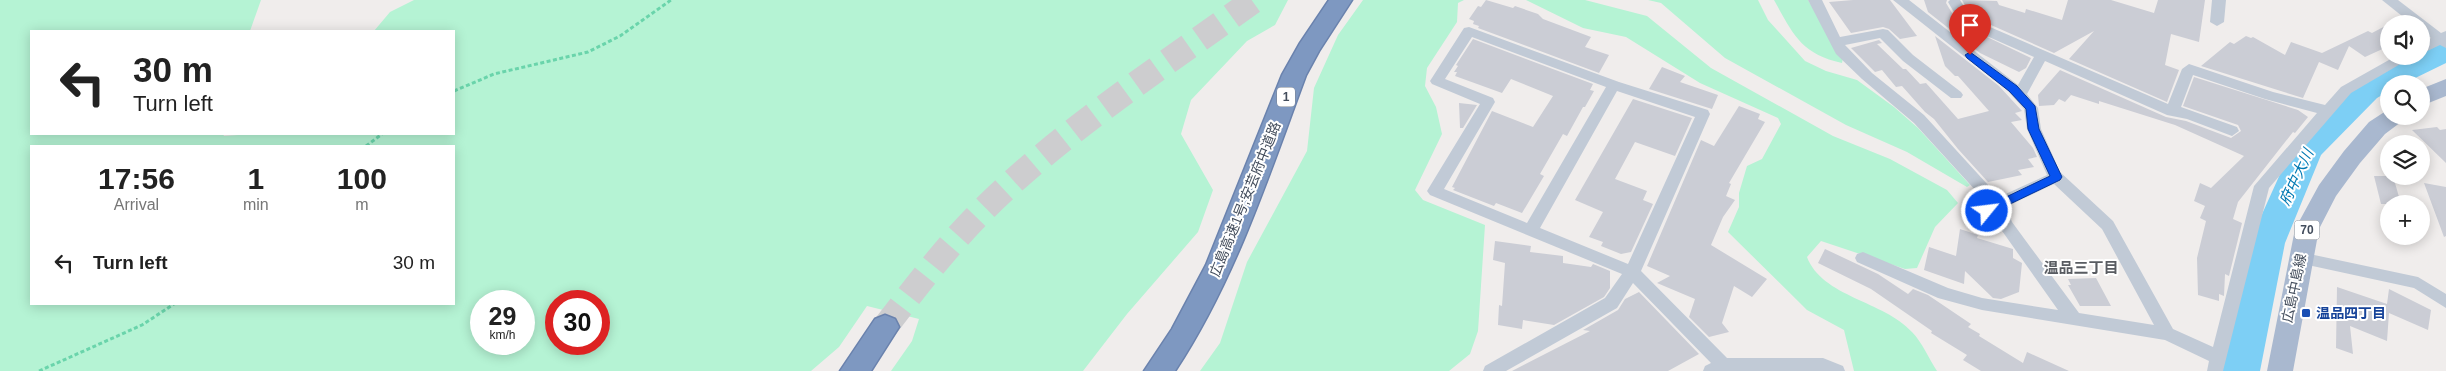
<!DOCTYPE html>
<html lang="en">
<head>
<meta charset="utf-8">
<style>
	:root { --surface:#fff; --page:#f2f2f2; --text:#222; --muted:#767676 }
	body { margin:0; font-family:Arial,"Noto Sans JP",sans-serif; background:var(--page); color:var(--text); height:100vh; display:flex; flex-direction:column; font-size:19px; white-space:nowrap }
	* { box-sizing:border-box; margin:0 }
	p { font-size:16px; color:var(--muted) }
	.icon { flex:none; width:28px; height:28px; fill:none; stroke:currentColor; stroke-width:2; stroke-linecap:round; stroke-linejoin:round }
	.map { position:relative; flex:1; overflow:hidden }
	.details { position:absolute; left:30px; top:145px; width:425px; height:160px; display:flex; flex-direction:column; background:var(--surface); border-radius:0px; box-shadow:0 2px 12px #0003 }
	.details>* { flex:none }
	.guide { position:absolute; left:30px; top:30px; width:425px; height:105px; border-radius:0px; box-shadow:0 2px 12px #0003; background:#fff; color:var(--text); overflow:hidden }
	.tools { position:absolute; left:2380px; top:15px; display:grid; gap:10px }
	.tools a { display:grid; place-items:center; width:50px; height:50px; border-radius:50%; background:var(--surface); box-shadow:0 2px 12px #0003; font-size:25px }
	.speed { position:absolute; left:470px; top:290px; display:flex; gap:10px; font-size:25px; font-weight:700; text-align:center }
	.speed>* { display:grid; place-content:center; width:65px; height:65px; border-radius:50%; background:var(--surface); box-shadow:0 2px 12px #0003; line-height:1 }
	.speed small { font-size:12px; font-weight:400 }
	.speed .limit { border:8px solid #d22; background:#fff; color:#111 }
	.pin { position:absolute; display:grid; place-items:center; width:42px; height:42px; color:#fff; margin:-51px -21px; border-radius:50% 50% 50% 0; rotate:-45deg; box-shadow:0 0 5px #0007 }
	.pin .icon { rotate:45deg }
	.me { position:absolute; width:55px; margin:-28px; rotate:61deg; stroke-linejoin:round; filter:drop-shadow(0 0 4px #0008) }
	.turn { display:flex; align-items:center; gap:18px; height:105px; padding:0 20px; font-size:22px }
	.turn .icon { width:65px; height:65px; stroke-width:2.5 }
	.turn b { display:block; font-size:35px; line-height:42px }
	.eta { display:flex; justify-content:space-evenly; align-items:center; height:85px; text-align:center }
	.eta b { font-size:30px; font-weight:800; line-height:35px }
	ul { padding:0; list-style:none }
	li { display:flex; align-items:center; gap:15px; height:65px; padding:0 20px }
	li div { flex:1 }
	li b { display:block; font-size:19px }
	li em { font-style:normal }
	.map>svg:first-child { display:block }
</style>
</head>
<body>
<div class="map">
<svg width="2446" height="371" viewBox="0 0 2446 371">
	<rect width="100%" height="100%" fill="#f0edec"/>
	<path fill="#b5f3d4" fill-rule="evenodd" d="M0,0H261L250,31H31V134H223L224,136L252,134H454V31H374L390,12L414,0H1288L1275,25L1247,41L1191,100L1181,134L1213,190L1198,232L1127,314L1083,371H891L912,341L919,319L867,306L839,347L811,371H0ZM31,146H454V304H31ZM481,301H524V344H481ZM556,301H599V344H556Z
		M1363,0H1464L1458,3L1457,22L1427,68L1425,86L1436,107L1442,134L1415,190L1423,200L1485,225L1478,331L1470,354L1449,371H1200L1220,343L1247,262L1307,151L1314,88L1338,35Z
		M1526,0H1585L1647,16L1711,68L1833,136L1890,159L1947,190L1958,203L1935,227L1917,268L1905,269L1821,241L1807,257C1822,297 1884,301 1912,332C1922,342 1929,359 1937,371H1854L1844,330L1807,310L1728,232L1739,207V193L1747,166L1762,159L1781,124L1778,118L1700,83L1626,37L1583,28Z
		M1648,0H1758L1768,20L1805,61L1826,71L1857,80L1894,107L1918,128L1970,185L1967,187L1907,152L1846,125L1725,58L1661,3Z
		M1774,0H1808L1843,58L1842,63C1801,54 1793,34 1774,0Z"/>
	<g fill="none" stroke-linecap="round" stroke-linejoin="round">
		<path fill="#7dcff5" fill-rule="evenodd" d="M2446,41V63L2403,84H2389V91L2377,98L2321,155L2285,243L2260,371H2222L2249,243L2295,141L2355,82L2404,56H2421V49Z"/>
	</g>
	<path fill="#cbcdd5" d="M1486,0L1513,8L1515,6L1538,14L1543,19L1591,37L1585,47L1609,55L1599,73L1478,28L1479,26L1473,24L1474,21L1469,19L1478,6L1481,7Z
		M1853,0H1890L1917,36L1900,39L1889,29L1883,27L1851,33L1829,2Z
		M1924,0H1947L1946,3L1958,23L2031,58L2026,68L2019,72L1980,53L1928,12Z
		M1962,0L1997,1L1999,5L2025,13L2026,9L2062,20L2068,0H2111L2154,13L2158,0H2205L2199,42L2171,34L2165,65L2179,70L2167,102L2069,59L2094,31L2054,53L1991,25L1970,14Z
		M2389,24V46L2365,57L2349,46L2338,70L2319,62L2303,98L2201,66L2230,42L2234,44L2246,36L2251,38L2253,37L2285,55L2291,42L2322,53L2368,31L2372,33Z
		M1935,36L1999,86L2022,111L2015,113L2022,120L2011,122L2033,148L2037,157L2028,159L2034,167L2018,170L2022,175L1988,182L1958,149L1934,119L1925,112L1902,86L1896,87L1882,70L1875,72L1851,48L1879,40L1882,43L1877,44L1903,69H1906L1920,84L1926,83L1958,119L1989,111L1958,76H1955L1945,66Z
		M1473,39L1593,84L1590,90L1594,91L1585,107H1583L1567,136L1563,134L1540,174L1544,176L1522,213L1496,203L1494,206L1453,190L1455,188L1452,187L1492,111L1533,127L1553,96L1511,79L1502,93L1455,76L1457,72H1454L1458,66L1456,65Z
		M1662,67L1685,76L1680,82L1718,95L1712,109L1649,89Z
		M2060,70L2166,117L2186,121L2231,138L2241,131L2238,125L2183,106L2194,77L2298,110L2308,117L2295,133L2293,132L2238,202L2233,219L2242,223L2229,276L2225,274L2224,296L2219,294V301L2198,295L2197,258L2206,221L2200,218L2205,206L2194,201L2200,183L2211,188L2244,156L2175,125L2099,101V104L2071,95L2065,102L2059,99L2054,105L2039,106L2038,95Z
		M1633,99L1692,118L1675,156L1635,142L1615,179L1647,191L1643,200L1653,204L1631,252L1621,254L1601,246L1603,242L1589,237L1603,212L1575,200Z
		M1459,103L1477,105L1463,128H1460Z
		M1739,106L1760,114L1758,119L1765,122L1729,183L1731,184L1726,196L1735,200L1723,217L1711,245L1767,279L1752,297L1734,286L1722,323L1729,332L1709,337L1689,317L1695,299L1657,283L1670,276L1647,266L1701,140L1714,146Z
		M2437,127L2440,130L2446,129V163L2412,130Z
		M2374,176H2393L2401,204H2381Z
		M2424,183L2446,187V236L2444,237Z
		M1960,229L1978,235L1977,238L2013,249V258L2022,263L2019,292L2001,299L1993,298L1965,271L1964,284L1924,270L1929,247L1956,256Z
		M1495,241L1531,246L1530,252L1563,256V263L1591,267L1593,264L1610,271V288L1604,297L1554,325L1523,320L1522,329L1498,325L1499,305L1502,306L1505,263L1493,260Z
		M1825,249L1878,274L1908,294L1913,289L1928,295L1971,324L1968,327L1980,334L1979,336L2023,363L2027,352L2069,371H1981L1963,360L1967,355L1931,333L1932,331L1871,289L1818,263Z
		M2096,278L2111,306H2080L2068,285H2071L2068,279Z
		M2337,287L2387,304L2389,289L2431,310L2428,330L2389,313L2387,341L2350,326L2353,354L2336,348Z
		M1639,292L1699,354L1668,371H1512L1590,331L1583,330L1618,310L1625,299Z"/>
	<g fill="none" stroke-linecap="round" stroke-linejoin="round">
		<path stroke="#cdcdcf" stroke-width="26" stroke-dasharray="26 13" stroke-linecap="butt" d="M885,327C916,287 946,247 982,211C1063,130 1162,67 1254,0"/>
		<defs>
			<path id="motorway" d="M1329,0H1352L1319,51L1306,75C1268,177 1235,280 1175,371H1144L1172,329L1206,265L1282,75L1300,43Z
				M885,315L895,319L899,327L871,371H840L875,319Z"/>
		</defs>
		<use href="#motorway" stroke="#6a82ad" stroke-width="3"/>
		<path stroke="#6ad4ab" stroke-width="3" stroke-dasharray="4 2.5" stroke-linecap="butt" d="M454,91L494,74L588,52L620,36L671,0
			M366,146L382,134
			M39,371L142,325L174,304"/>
		<path fill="#c1cad6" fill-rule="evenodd" d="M1808,0H1822L1840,37L1883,29L1888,30L1913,55L1961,92L1963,95L1961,98H1951L1903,61L1880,38L1845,45L1872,73L1924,115L1999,197L2047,175L2027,129L2024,109L2008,91L1893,0H1909L2018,85L2034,57L1980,33L1959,21L1948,2L1950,0H1960L1969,15L1990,27L2168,104L2182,69L2189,64L2273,92L2325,105L2341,87L2396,56H2414L2351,93L2269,188L2223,371H2207L2209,361L2165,340L1982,310L1938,298L1857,262L1855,258L1857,254L1863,252L1948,288L1982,298L2058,310L2000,228L1993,214L1982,222H1972L1969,218L1987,203L1914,123L1862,79L1836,54ZM2045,61L2167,115L2187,119L2232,136L2239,131L2237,127L2181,107L2193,75L2265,99L2317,113L2254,186L2213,347L2173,329L2113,221L2060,172L2041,129L2038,108L2027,94ZM2054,184L2102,229L2154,325L2079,313L2012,222L2006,207Z
			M2212,0H2226L2224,22L2217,26L2210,22Z
			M2382,0H2398L2441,33L2446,31V48L2440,45L2421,54V43L2431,38L2421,31V24H2412Z
			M1469,27L1619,82L1708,110L1710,114L1641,271L1727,358H1823L1843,366L1845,371H1703L1705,366L1711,363L1633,283L1617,308L1506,371H1483L1485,366L1605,298L1622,274L1430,195L1427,191L1480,104L1432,84L1430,81L1464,28ZM1472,37L1606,87L1527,223L1444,189L1495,102L1493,98L1445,79ZM1617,91L1695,117L1628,264L1540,228Z
			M2300,252L2418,277L2446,294V308L2414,288L2294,262L2292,258L2294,254Z"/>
		<path fill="#a9b8cf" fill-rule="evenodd" d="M2446,79V96L2421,106V89Z
			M2389,109V116H2404L2401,122L2385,134L2360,163L2336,196L2319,229L2293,371H2267L2295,229L2319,185L2344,151L2369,122Z"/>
		<use href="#motorway" fill="#7e98c1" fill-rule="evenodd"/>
	</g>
	<path fill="#0652f0" stroke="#04359c" d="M1970,52L2017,86L2035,106L2039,129L2062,177L2060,180L1987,215L1981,211L1983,208L2050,176L2028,129L2026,109L2009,91L1967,58L1965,55Z"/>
	<rect fill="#1a4fb4" stroke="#fff" stroke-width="2" x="2301" y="308" width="10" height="10" rx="2.5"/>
	<g text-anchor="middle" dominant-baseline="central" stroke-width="4" stroke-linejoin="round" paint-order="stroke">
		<g fill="#fff" stroke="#7b828d" stroke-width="1">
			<rect x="1277" y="87.5" width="18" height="19" rx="4"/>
			<rect x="2294.5" y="220.5" width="25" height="19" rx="4"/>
		</g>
		<g font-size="12" font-weight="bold" fill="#434d5c">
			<text x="1286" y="97">1</text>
			<text x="2307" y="230">70</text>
		</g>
		<g font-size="14" fill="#434d5c" stroke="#fff">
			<text transform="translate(1245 199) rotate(-68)">広島高速1号;安芸府中道路</text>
			<text transform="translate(2294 288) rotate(-78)">広島中島線</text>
		</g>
		<g font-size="14" font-weight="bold" fill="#164399" stroke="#fff" text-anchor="start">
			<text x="2316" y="313">温品四丁目</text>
		</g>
		<g font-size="15" font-style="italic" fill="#0079b2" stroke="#fff">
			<text transform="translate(2296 177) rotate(-65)">府中大川</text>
		</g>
		<g font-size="15" font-weight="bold" fill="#595c62" stroke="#fff">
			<text x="2081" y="267">温品三丁目</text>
		</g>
	</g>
</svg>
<div class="tools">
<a><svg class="icon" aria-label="sound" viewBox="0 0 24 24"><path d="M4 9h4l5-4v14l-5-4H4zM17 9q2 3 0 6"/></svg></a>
<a><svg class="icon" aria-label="search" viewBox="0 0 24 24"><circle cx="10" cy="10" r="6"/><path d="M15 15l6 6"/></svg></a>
<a><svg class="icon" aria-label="layers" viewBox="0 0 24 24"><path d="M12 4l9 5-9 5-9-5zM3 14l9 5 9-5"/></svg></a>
<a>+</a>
</div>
<div class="speed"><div>29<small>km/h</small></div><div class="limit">30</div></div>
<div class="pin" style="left:1970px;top:55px;background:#d93025"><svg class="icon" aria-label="arrive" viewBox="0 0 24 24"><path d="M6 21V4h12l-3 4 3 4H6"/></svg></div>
<svg class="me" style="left:1987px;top:211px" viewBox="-20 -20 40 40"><circle r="17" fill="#0652f0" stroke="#fff" stroke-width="3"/><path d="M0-11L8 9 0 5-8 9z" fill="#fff"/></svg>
<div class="guide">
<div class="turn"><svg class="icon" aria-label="left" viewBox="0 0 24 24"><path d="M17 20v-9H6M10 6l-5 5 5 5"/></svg><div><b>30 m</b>Turn left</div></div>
</div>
<section class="details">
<div class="eta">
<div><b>17:56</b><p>Arrival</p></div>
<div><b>1</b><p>min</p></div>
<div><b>100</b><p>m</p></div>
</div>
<ul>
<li><svg class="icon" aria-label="left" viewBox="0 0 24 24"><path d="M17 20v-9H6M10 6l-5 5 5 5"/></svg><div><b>Turn left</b></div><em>30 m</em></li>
</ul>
</section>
</div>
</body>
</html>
